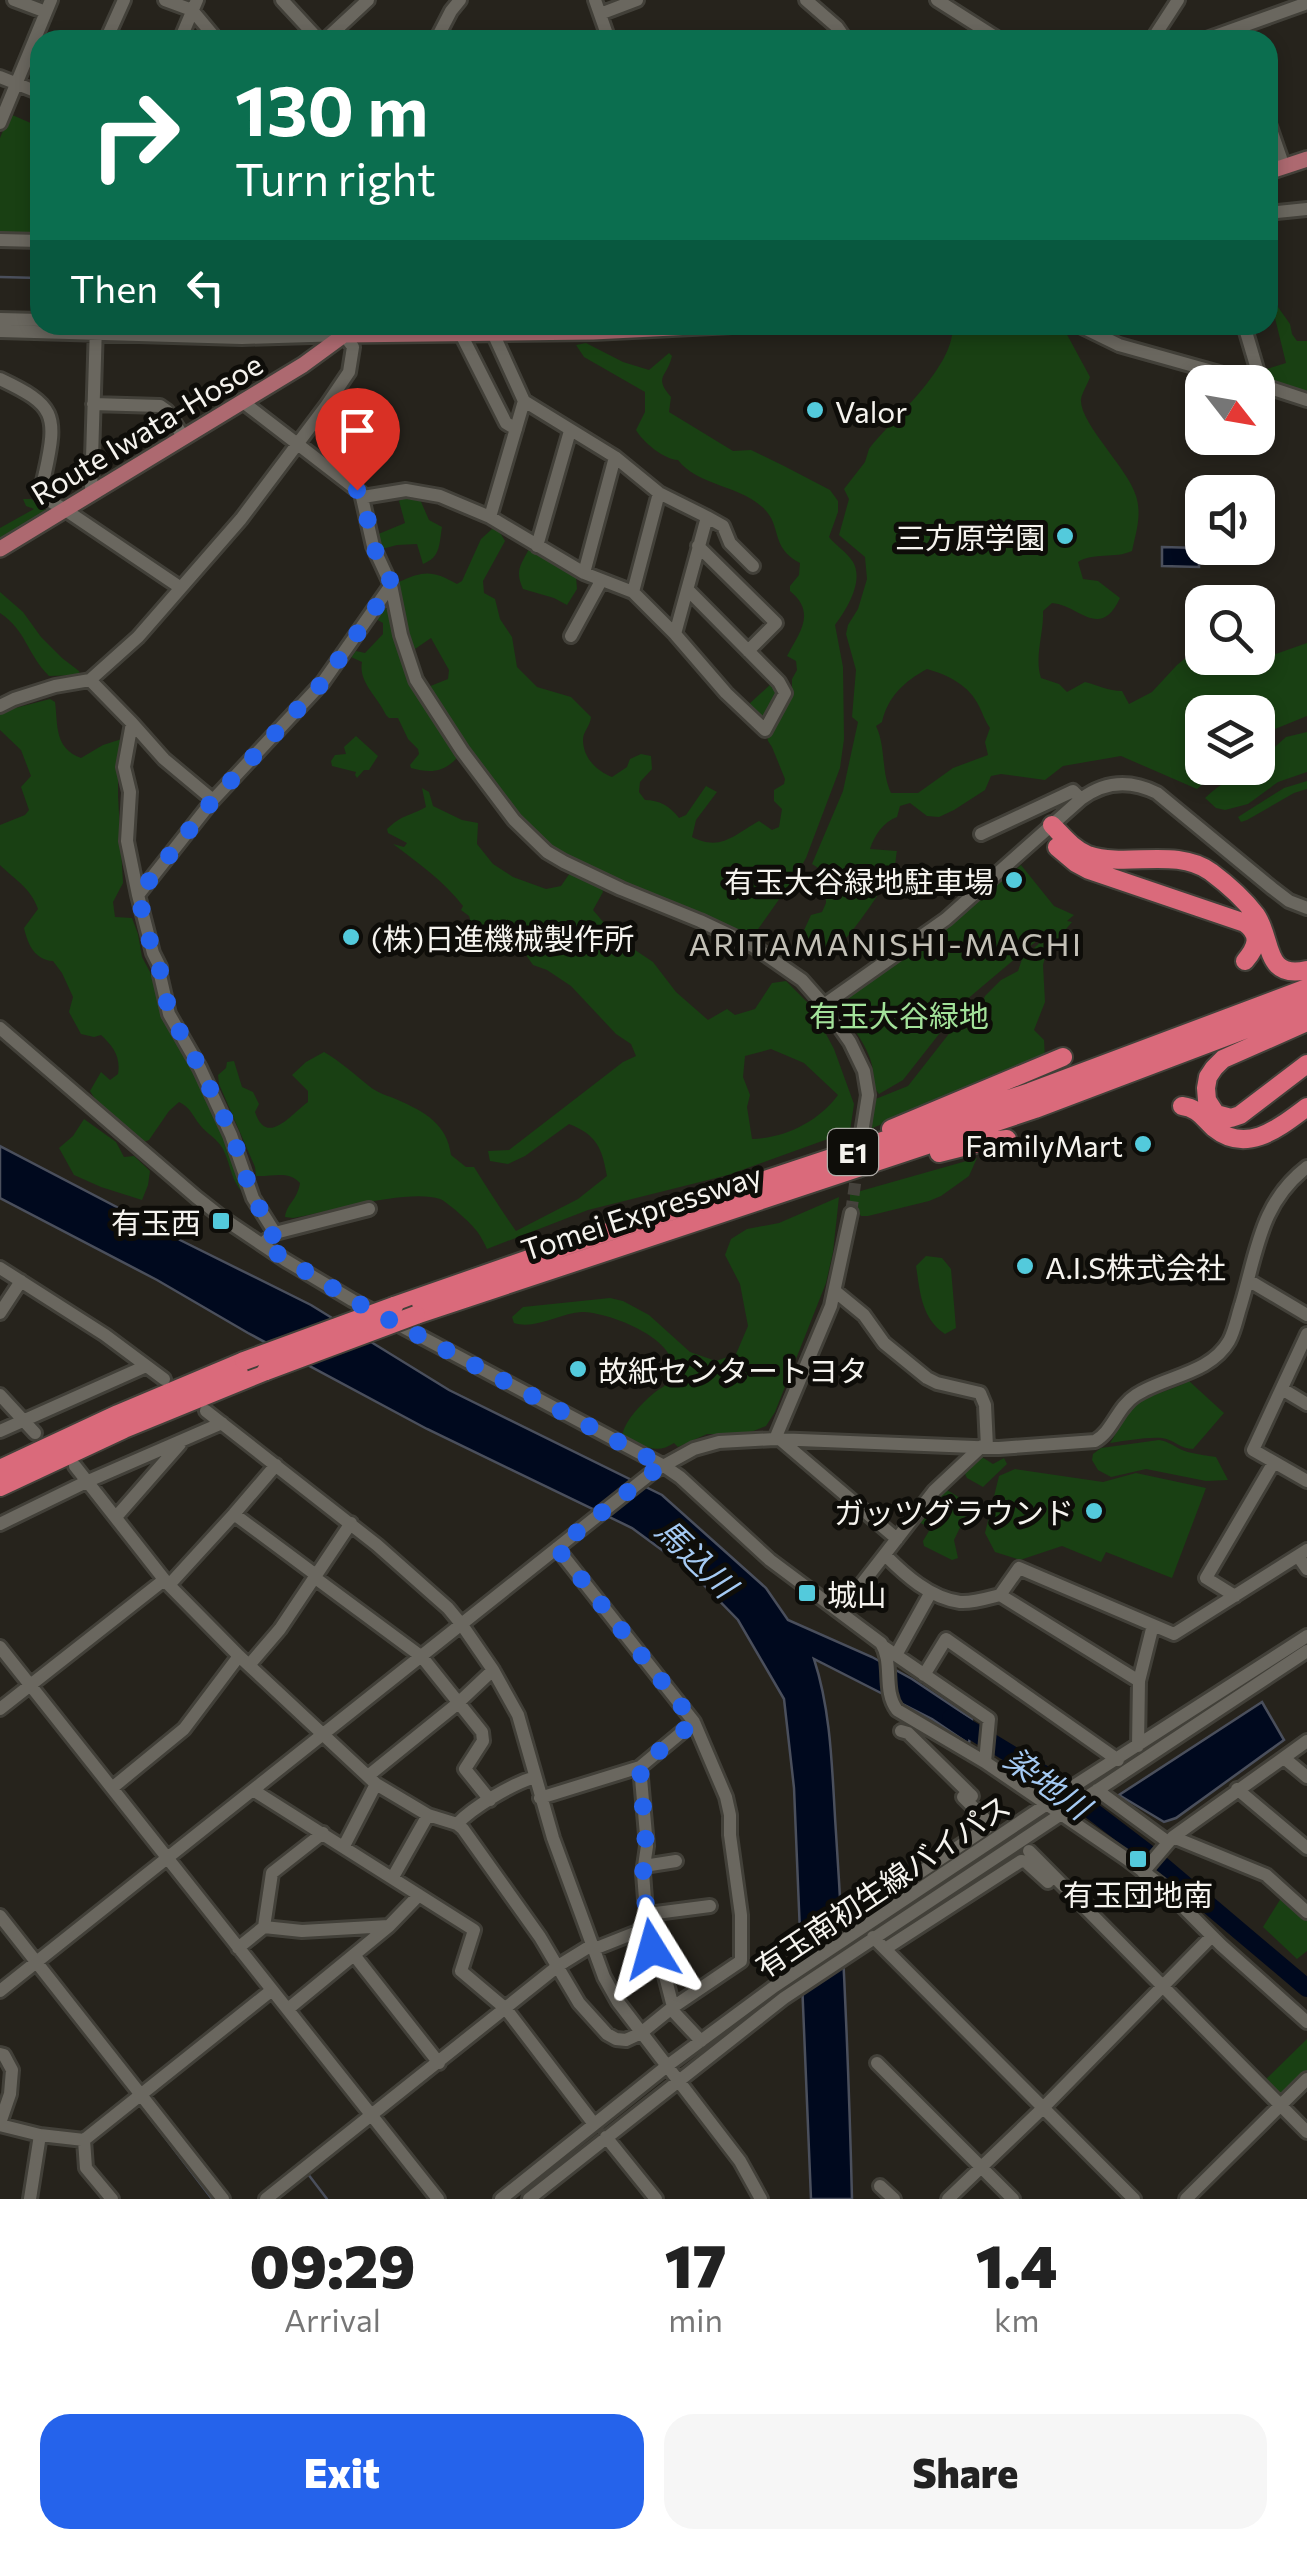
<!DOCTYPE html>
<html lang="en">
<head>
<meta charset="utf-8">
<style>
	:root { --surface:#fff; --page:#f6f6f6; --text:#222; --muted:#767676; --accent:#2563eb }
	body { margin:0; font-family:Commissioner,"Noto Sans JP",sans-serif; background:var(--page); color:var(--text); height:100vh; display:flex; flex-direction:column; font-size:38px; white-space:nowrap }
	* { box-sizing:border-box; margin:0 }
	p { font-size:32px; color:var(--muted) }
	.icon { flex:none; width:55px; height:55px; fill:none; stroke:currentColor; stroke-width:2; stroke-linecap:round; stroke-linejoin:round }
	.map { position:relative; height:2199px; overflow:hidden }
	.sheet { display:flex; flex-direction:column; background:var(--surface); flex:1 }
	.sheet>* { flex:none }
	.banner { position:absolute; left:30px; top:30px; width:1248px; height:305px; border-radius:30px; box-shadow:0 5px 15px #0003; background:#0b6e4f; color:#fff; overflow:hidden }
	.needle { width:65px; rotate:121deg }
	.buttons { position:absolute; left:1185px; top:365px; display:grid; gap:20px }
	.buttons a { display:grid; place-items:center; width:90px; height:90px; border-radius:20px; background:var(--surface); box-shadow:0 5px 15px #0003; font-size:50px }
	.pin { position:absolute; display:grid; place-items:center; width:85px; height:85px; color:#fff; margin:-102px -42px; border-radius:50% 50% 50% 0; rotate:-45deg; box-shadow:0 0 10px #0007 }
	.pin .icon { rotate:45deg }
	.me { position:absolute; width:110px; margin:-55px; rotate:352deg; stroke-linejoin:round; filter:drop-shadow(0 0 8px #0008) }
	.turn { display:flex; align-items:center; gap:35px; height:210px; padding:0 40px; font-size:45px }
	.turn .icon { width:130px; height:130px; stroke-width:2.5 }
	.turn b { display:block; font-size:70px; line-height:85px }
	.then { display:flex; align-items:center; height:95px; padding:0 40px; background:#0003; gap:20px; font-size:38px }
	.eta { display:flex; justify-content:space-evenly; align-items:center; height:170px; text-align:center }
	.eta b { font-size:60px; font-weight:800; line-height:70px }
	.primary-button { display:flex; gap:20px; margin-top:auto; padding:20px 40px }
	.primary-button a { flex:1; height:115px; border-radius:30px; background:var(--accent); color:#fff; font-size:40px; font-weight:800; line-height:115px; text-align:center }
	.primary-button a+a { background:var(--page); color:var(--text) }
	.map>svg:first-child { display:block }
</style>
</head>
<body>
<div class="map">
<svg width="1307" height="2199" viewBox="0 0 1307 2199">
	<rect width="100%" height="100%" fill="#26231c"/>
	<path fill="#194013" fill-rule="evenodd" d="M10,114L40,127V235L0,234V138Z
		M1278,307L1290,324L1292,334L1297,341H1307V393L1266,378L1264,370L1286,363L1273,310Z
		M953,325H1056L1064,329L1090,377C1088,383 1082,393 1081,399C1079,423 1128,468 1136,496C1142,515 1136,532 1132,551C1115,559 1093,552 1078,562L1083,579L1098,581L1120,598C1100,641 1079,605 1052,603L1043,611C1044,634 1034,656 1041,678L1059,684L1067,692L1085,682C1098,685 1108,691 1122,691L1129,704L1152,692L1177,665L1199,647L1202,648V658H1242L1256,661L1307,643V716L1275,729L1258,743V712H1202V768H1231L1219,770L1197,789L1121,756L1063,766L1045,780L1001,774L991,776L985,790L954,810L939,817L927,816L910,803L900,806L897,817C883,822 874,836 870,849L897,851C896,853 896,864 894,867C887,884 842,951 826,956C815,959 805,955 795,950L811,915L822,912L826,903V873L812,864L843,791L858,722L852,717L856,670L846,634L848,625L858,609L867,579L865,557L839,535L849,499L844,489L865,462L869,449C895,416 954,368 953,325ZM927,669C948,675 969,685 979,706C983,714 985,721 990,728L985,742L988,755L953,768L918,793H891C881,772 886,747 876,726L882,722C888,696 905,681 927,669Z
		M586,343L623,362L649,370L669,353L672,356C667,378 653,376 671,397L669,412L733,451L751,450L784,466L830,490L838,501V512L829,537C836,546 847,552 853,562C864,581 847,609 835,625L843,667L844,739L840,768L806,858L797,874L756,932L749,936L627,885L550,845L515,813L429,692L428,687L448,679L449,670L431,638L415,649C403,632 402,603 399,582C425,570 433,571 457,584L462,581L481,539L492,529L499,531L505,541L483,581L484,593L495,599L500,619L512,637L517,667L537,687L571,697L591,717C590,727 583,731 583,740C583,758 597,771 612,777L627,767L630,759L641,754L651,756L652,769L640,782L639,792L645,800C659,800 670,806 679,818L686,815L706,786L717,792L696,820L692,837C721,852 735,834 759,821L772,830L779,827L782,809L774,801V790L784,784L785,779L772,747L768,741L767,735L792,690V679L797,670L796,661L787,656C799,633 817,613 790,591V586L799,575L800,563C768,546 784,525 761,506C737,485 697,485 678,460C663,459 643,442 636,430L645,412V392L584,357L576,345Z
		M406,495H418L429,520L442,527C439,544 441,557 423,564L417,544L397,545L382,549L376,535L405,523L399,501Z
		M23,499H31L44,506L46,512L0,539V528L34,509L26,506Z
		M529,549L536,551L576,577L577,589L567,605L554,598L523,589C515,571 520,566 529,549Z
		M0,592L23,612L41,637L62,658L79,671L80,675L49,676C27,654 26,630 0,613Z
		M383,608L391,610C393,621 392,631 395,641C408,684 432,715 456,752V759C442,773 429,773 411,768L410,765L419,754L418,749L408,739L398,718H389L386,715C378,697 358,682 362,662L351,657L356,651L365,653L383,634V623L376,619Z
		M772,683L780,694L765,723L748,705Z
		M50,699L55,702C58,725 54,748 81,758L103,745L125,738L118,769V796L123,883L113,902L115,917L132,918L138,934L142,957L150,972L170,1033L202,1085L222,1127L249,1197C231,1186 232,1167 223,1149C217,1138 207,1134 200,1125C192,1115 191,1108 179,1102L169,1111L149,1140L144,1142L95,1099L90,1091L101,1072L110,1080L118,1074C121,1057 113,1046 101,1035L94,1037L81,1034L69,1012L73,997L62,973L53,961C35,960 28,945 24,928L38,909C31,888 15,880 0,865V825L25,815L29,810L21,787L31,776L21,750L0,730V712Z
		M1307,732V772L1278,782L1248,804L1225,810L1216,808L1205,798C1219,784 1240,773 1258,768V762L1286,737Z
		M356,736L378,756L369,770H364L357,778L355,775L356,772L332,766L331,761L335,755L346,754L344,747Z
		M1307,781V789L1294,793L1247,820L1241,822L1238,817L1284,788Z
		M422,788L429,792L433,806L462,820L478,823L477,844L493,864L513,877L546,889L561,886L570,873L601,886L603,892L593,910L617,938L653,962L676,992L708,1020L727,1009L735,1015L755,1009L772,983L786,981L811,1006L834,1049L854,1104L850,1131L728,1175L588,1210L487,1249C484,1243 480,1234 475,1229C471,1223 446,1201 440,1199C409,1188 328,1212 293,1218L285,1217C287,1203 297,1201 300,1183C288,1170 272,1177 256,1176L255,1167L219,1084L218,1075L226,1068L227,1062L234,1061L242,1087L253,1092L259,1104L255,1112C267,1148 292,1113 308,1102V1091L292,1075L306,1062L324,1052C341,1062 354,1074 369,1086C377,1093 389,1096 398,1100C425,1112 447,1124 451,1155L466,1167H474C488,1189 501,1210 516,1231L578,1199L607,1176C602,1148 597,1135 569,1124L525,1156L508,1164L490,1161L488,1151L509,1150L623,1062L636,1056L631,1044L616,1034L571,986L547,970L533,965L521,948H499L483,952C469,941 474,930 469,916L461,910L463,906C445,882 417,862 393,844L404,847L407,843L388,833L387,829C403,814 408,817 426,807ZM771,1049L804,1063L838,1095C818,1122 785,1138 752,1139L747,1107L750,1095L743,1077L745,1056Z
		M1021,865L1054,906L1074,915L1067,921L1072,922L1046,953L1043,965L1045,1002L1034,1030L1044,1040L1045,1058L870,1129L873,1100L908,1086L955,1026L981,1006L985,996L1001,980L1018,971L1022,959L1056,928L1030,946L965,1001L903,1080L879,1094L873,1086C877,1059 860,1038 845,1016L848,996L953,922Z
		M84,1119L116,1142L124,1157L134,1156L150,1171L148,1185L142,1200L101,1187L74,1175L59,1148L73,1136Z
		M977,1158L969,1176L941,1196L929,1201L868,1216H861L856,1208L850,1206V1194Z
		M839,1197L833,1252L826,1283L775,1412L766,1426L746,1434H707L678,1447L674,1443C655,1456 641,1444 622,1435C626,1419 641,1404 654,1393C661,1387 668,1386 671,1377C686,1341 609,1312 582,1312C560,1313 535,1330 514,1323L512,1317L523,1307L610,1298L623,1301L649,1315L690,1352L716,1361L736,1354L748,1326L740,1284L725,1255L731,1239L747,1229L779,1223Z
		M926,1256L942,1258L951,1269L956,1328L945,1334C921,1318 920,1291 916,1266Z
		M1189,1381L1224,1413L1193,1449C1180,1449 1175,1440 1162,1438C1145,1437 1126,1441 1110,1443C1117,1434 1118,1424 1126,1415C1142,1394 1167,1393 1189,1381Z
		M1159,1440C1170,1442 1173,1446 1182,1450C1188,1453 1209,1456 1216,1457L1228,1480L1206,1481L1146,1469L1111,1477L1098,1470L1092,1460L1093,1454L1101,1448Z
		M982,1457L993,1464L1004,1458L1007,1464L983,1487L967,1478L963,1470L967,1465Z
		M1015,1469L1103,1482L1136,1473L1206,1488L1172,1578L1106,1552L1101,1562L1062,1546L1020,1560L995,1552L985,1533L999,1476Z
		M947,1490L965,1501L969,1509L954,1540L958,1558L952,1560L924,1546L923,1541L929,1531L926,1526L919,1522C922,1508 934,1496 947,1490Z
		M1283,1895L1307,1917V1951L1297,1959L1263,1927Z
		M1307,2039V2072L1280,2098L1262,2083Z"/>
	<path fill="#00091e" stroke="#4a4f5c" stroke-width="2.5" d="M1162,547L1199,548V567L1162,566Z
		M0,1146L180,1240L311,1305L449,1390L662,1495L766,1588L788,1620L872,1657L912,1679L972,1719L969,1744L932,1719L814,1659C832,1714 832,1774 836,1833C844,1954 849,2077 852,2199H811L794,1788L784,1699L738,1620L689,1570L632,1528L427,1429L248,1333L157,1280L0,1198Z
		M1262,1702L1284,1740L1176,1818L1164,1822L1119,1795Z"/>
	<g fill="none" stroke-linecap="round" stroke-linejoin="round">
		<path stroke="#4a4f5c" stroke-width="2.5" d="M0,277L40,278
			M140,2105L212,2199
			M278,2199L308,2174L327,2199"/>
		<path stroke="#00091e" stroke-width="18" d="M951,1718L1045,1775L1146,1852L1307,1988"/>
		<path stroke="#45423c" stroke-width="12" stroke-dasharray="12 6" stroke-linecap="butt" d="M851,1213L861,1141"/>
		<defs>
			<path id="minor" d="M14,0L46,12
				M165,0L192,10L217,40
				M282,0L319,40
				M595,0L609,40
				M806,0L837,27L846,40
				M937,0L1000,40
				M600,14L637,0
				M106,40L124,0
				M180,40L197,0
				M325,40L368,0
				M436,40L451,11L460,0
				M1152,40L1178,0
				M1204,40L1307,3
				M0,77L40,93
				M1268,121L1284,167
				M0,123L51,0
				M1268,213L1307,209
				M0,240L40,241
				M0,319L40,320
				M214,325L323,328
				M1078,325L1119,345L1251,382
				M1244,325L1262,386
				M0,331L242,338L344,335
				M493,333L524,401L615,457L659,493L707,517L675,634
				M461,334L506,423L516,429
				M0,379C55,405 58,414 45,473C43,481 41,488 41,496L64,509L181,588
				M1258,384L1307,400
				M243,402L361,493L373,546L391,585L401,635L416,680L462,751L514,820L547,852L564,862L621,889L700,921L753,946L802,980L824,1005L850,1042L864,1071L868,1095L862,1133
				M93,404L160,406L167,411L184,438
				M91,492L96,325
				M363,497L406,490L440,496L490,517L584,573L633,592L675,634L726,693L765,730L785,693L779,682L688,590
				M490,517L524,401
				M707,517L723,526L730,543L753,566
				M537,546L570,431
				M698,546L776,623L748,651
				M584,573L615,457
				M633,592L659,493
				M571,636L601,581
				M90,680L132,723L124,767L130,792L127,841L138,895L153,953L160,967V975L169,1014L200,1068L231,1135L253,1198L275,1233L262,1244
				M0,706L14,699L55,686L90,680L138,637L241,519L326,406L349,372L353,347L344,335L341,325
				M132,723L164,759L213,800
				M981,834L1073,791L1081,799
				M138,895L213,800L323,682L391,585
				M824,1005L946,919L1081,799C1105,781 1131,780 1157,793L1272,888L1289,901L1307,908
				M0,1028L196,1197L224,1219L285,1260L352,1300L664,1466L680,1477L770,1560L881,1643C894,1663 882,1690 897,1710L985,1762L1127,1859L1162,1886L1221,1945L1307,2022
				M275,1233L369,1209
				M0,1268L105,1335L164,1379
				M1248,1280L1307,1315
				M836,1292L864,1315L884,1343L927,1378L937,1383L980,1393L985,1405L987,1447
				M0,1313L21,1281
				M1307,1334L1253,1450L1307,1481
				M1282,1389L1307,1404
				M0,1395L35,1433
				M206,1411L377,1545L448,1608L462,1625L493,1670L518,1715L553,1838L604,1977L618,2002L740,2161L761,2199
				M0,1431L146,1366
				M775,1439L831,1306L851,1213
				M782,1441L897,1539
				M75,1466L167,1583L239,1656L376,1784L428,1815L457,1824L463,1829L540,1937L579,2003L607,2034L616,2039L626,2040L641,2033L673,2007L741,1961V1915L730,1835V1815L726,1797L694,1722L557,1548
				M234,1514L316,1575
				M116,1517L180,1444
				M0,1524L86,1482L222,1423
				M885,1555C905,1575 930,1598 960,1602C973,1603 988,1598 1000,1595L1019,1568L1174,1634L1307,1550
				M1298,1556L1307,1569
				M314,1577L422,1657L482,1732L483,1741L465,1769L490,1800
				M169,1585L234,1514L276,1465
				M1000,1595L1139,1681
				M1235,1596L1206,1578L1274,1462
				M840,1612L934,1491L982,1446
				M0,1647L438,2199
				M884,1647L989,1719L985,1762
				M896,1655L931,1592
				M250,1664L280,1629L351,1523
				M924,1675L946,1639L1118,1760
				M0,1709L164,1580
				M901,1731L908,1733L972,1796
				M1138,1746L1139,1681L1153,1625
				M1284,1758L1307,1777
				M640,1767L647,1846L643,1873L645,1899L652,1949L664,1972L673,2007
				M368,1776L457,1704L493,1670
				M112,1788L184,1729L239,1656
				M1237,1789L1307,1848
				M253,1790L474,1930L461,1971L506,2009L594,2124
				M1097,1790L1168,1842
				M540,1798L640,1767L694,1722
				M457,1824C473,1807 512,1784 535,1777
				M1173,1837L1266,1875L1307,1912
				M344,1846L376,1784
				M1029,1851L1307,2132
				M644,1866L676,1861
				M1143,1872L1173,1837L1307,1741
				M393,1877L428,1815
				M882,1914L874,1903L991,1825L963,1797L968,1792
				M0,1916L223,2199
				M648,1917L656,1913L710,1906
				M264,1927L272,1873L323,1833
				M873,1937L1134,2199
				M238,1948L264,1927L302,1931L389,1926
				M594,1949L637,1932L648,1920
				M885,1949L1021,1861L1026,1862L1048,1882
				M354,1955L439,2063
				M0,1991L654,1471L694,1449L719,1442L775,1439L999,1448L1095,1441C1113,1431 1117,1407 1136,1395C1165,1376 1210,1374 1229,1341C1235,1330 1237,1317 1241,1305C1257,1252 1260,1203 1307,1167
				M288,2009L389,1926L419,1895
				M671,2009L701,2041
				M0,2054L4,2055L12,2070L10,2094L0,2123
				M877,2063L1013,2199
				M0,2125L40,2135L84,2140L272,1990
				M606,2137L656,2199
				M84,2140L86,2168L112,2199
				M880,2186L894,2199
				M30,2199L40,2135
				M266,2199L558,1966L592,1945
				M501,2199L667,2066L775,1986L1077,1784L1307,1636
				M529,2199L784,1998L1307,1651
				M948,2199L1043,2108L1212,1936
				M1186,2199L1307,2079"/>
			<path id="major" d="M1268,172L1307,159
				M0,549L303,365L344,335L593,332L732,325"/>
			<path id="highway" d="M1052,825C1063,836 1073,849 1088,855C1127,868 1176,847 1211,872C1227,884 1244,899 1256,915C1273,939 1263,980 1307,970
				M1057,847L1076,863L1089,870L1245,923C1261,935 1257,947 1245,961
				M1307,1022L1223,1059L1214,1068L1208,1077L1206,1088L1207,1100L1216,1114L1231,1118L1240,1115L1307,1064
				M1182,1106C1198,1108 1203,1118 1214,1128C1247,1155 1280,1127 1307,1107
				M891,1129L1063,1057
				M939,1153L983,1142L1007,1139
				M394,1306L563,1247L1030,1092L1307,988
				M416,1315L1035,1109L1307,1006
				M0,1469L118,1414L244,1361
				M0,1487L124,1429L266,1371"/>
		</defs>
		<use href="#minor" stroke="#424039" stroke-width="18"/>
		<use href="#major" stroke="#424039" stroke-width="20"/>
		<use href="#highway" stroke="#424039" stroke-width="22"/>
		<use href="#minor" stroke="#6a675f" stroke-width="12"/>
		<use href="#major" stroke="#ad6970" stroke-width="15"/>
		<use href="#highway" stroke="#da6a7b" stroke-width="18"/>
		<defs>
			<path id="highway-bridge" d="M244,1361L394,1306
				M266,1371L416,1315"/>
		</defs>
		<use href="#highway-bridge" stroke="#424039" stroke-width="22" stroke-linecap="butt"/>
		<use href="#highway-bridge" stroke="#da6a7b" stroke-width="18"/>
	</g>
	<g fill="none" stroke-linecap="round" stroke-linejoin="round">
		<path stroke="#2563eb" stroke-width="18" stroke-dasharray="0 32.4" d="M357,490L363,497L373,546L392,584L323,682L213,800L138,895L153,953L160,966V975L170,1014L200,1068L232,1134L253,1198L275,1233L262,1244L352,1300L664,1466L654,1471L557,1548L694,1722L640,1767L646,1846L643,1873L645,1899L652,1949"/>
	</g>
	<g fill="#53cadc" stroke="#0e0d09" stroke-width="4">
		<circle cx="815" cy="410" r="10"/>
		<circle cx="1065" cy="536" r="10"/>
		<circle cx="1014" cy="880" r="10"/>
		<circle cx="351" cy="937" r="10"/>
		<circle cx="1143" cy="1144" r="10"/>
		<rect x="211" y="1211" width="20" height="20" rx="5"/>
		<circle cx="1025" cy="1266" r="10"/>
		<circle cx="578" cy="1369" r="10"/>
		<circle cx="1094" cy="1511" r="10"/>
		<rect x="797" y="1583" width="20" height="20" rx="5"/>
		<rect x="1128" y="1849" width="20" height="20" rx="5"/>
	</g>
	<g text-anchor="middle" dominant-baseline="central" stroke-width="10" stroke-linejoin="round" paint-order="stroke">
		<rect fill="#0e0d09" stroke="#b0aea9" stroke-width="2.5" x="828" y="1129" width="50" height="46" rx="8"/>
		<g font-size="28" font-weight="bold" fill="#f5f3ee">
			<text x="853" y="1152">E1</text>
		</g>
		<g font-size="30" fill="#f5f3ee" stroke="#0e0d09" text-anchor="start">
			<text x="835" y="410">Valor</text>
			<text x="1045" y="536" text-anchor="end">三方原学園</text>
			<text x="994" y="880" text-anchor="end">有玉大谷緑地駐車場</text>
			<text x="371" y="937">(株)日進機械製作所</text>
			<text x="1123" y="1144" text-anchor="end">FamilyMart</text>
			<text x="201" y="1221" text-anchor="end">有玉西</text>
			<text x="1045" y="1266">A.I.S株式会社</text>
			<text x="598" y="1369">故紙センタートヨタ</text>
			<text x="1074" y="1511" text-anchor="end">ガッツグラウンド</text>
			<text x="827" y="1593">城山</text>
			<text x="1138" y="1893" text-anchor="middle">有玉団地南</text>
		</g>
		<g font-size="30" fill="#f5f3ee" stroke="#0e0d09">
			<text transform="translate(146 428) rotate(-31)">Route Iwata-Hosoe</text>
			<text transform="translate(641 1211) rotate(-18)">Tomei Expressway</text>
			<text transform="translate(882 1885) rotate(-34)">有玉南初生線バイパス</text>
		</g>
		<g font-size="30" fill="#a3e29a" stroke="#0e0d09">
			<text x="899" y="1014">有玉大谷緑地</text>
		</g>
		<g font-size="32" letter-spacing="2.5" fill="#c3c0b6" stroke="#0e0d09">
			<text x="886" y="943">ARITAMANISHI-MACHI</text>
		</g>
		<g font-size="32" font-style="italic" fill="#a5caf3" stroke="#0e0d09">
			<text transform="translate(697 1557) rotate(44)">馬込川</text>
			<text transform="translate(1048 1782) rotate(36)">染地川</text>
		</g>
	</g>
</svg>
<div class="buttons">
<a><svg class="needle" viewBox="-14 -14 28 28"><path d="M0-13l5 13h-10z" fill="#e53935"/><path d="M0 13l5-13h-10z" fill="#767676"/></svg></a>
<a><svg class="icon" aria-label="sound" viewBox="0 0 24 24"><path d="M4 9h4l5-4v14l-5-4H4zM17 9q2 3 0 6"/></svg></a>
<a><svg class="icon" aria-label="search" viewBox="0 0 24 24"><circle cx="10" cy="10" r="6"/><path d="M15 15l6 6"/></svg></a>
<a><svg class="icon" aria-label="layers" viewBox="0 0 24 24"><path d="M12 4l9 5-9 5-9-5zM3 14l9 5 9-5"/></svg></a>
</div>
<div class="pin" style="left:357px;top:490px;background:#d93025"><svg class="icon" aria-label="arrive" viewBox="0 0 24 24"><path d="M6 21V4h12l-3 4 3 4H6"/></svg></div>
<svg class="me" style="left:652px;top:1949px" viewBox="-20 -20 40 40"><path d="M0-17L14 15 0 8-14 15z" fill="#2563eb" stroke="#fff" stroke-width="4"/></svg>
<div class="banner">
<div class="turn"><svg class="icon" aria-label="right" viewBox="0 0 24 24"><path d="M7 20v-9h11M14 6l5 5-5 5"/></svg><div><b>130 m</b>Turn right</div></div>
<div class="then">Then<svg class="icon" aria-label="left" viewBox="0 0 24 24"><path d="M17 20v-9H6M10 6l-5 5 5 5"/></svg></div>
</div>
</div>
<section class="sheet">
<div class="eta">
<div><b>09:29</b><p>Arrival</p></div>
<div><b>17</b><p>min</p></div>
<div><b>1.4</b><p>km</p></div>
</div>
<div class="primary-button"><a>Exit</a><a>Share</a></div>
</section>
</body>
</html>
